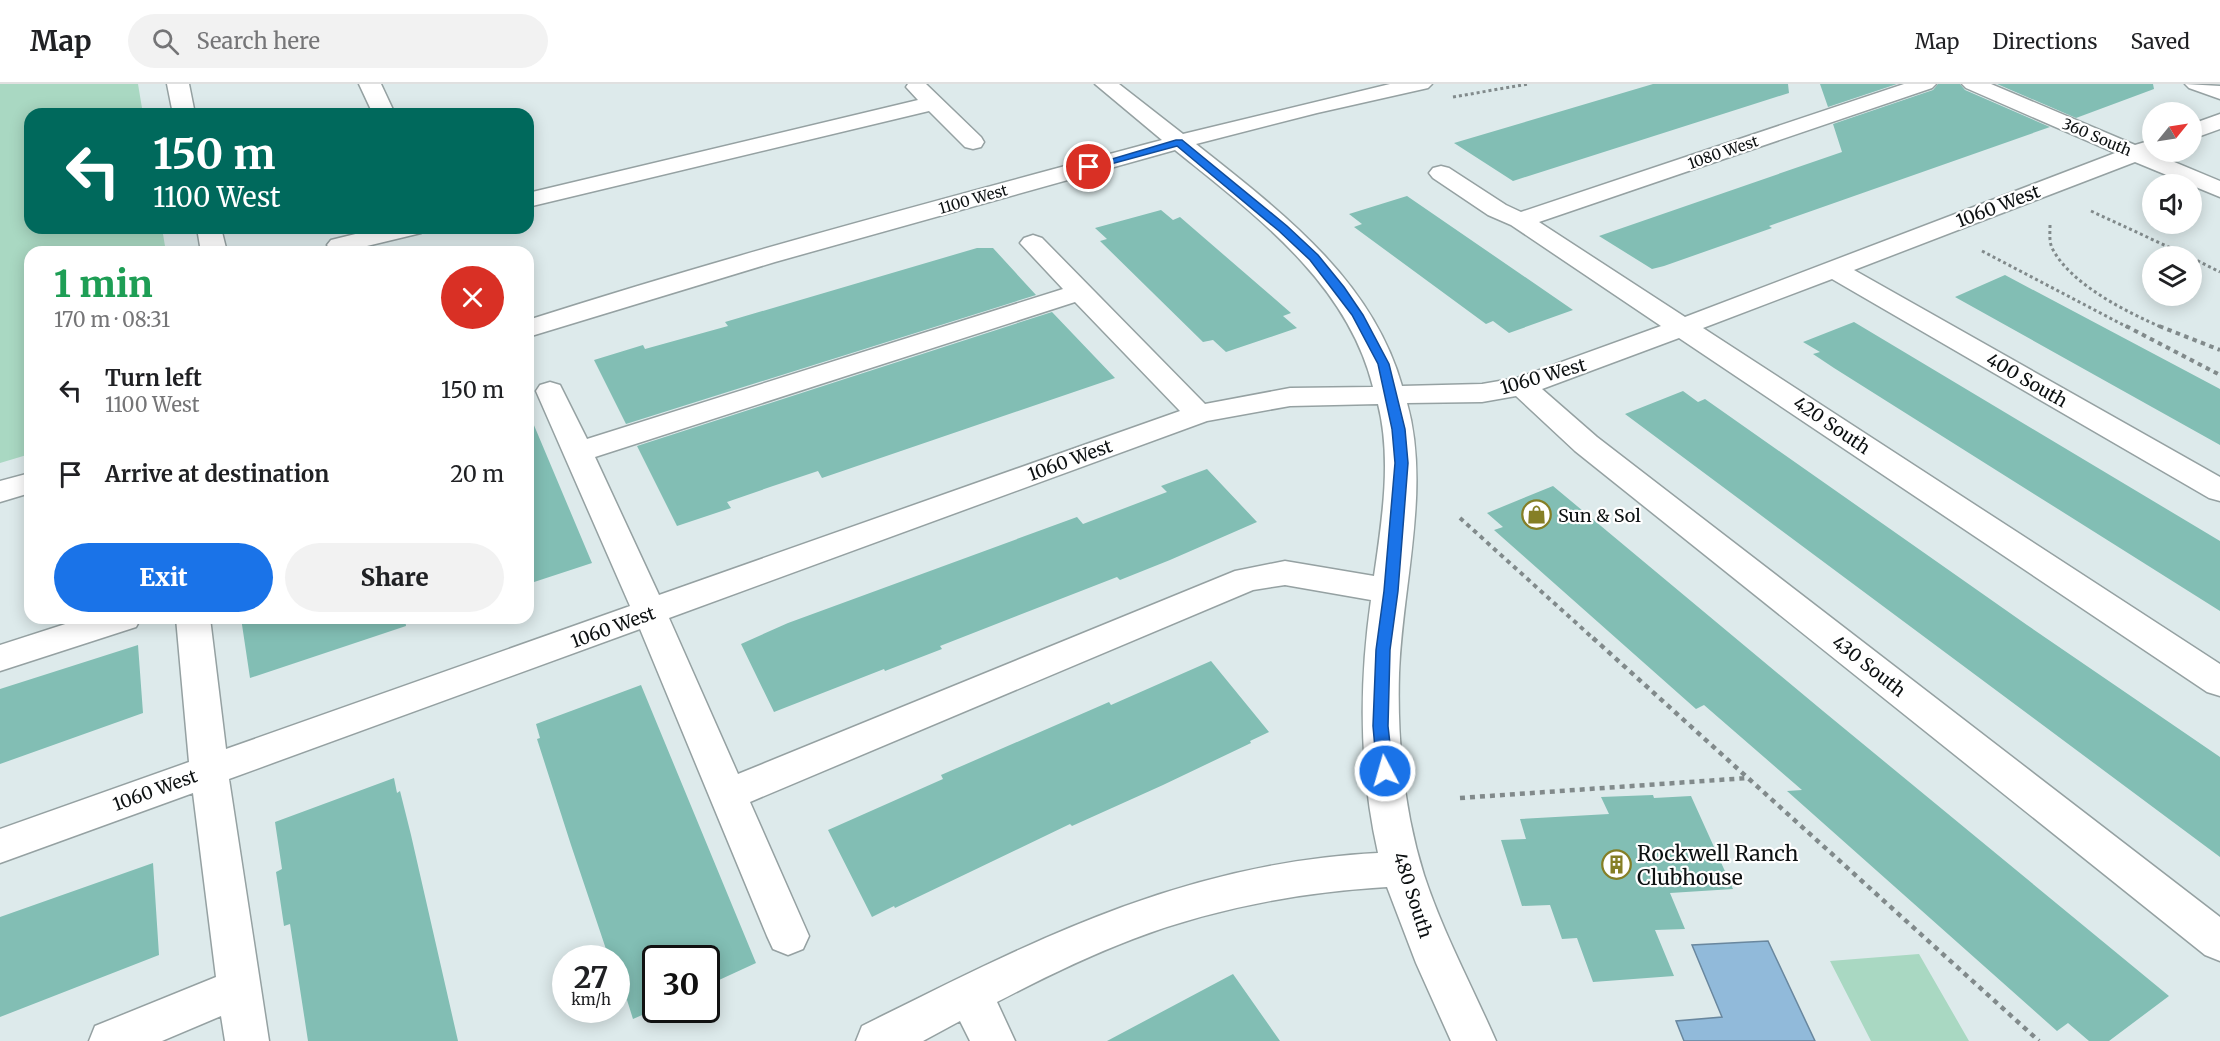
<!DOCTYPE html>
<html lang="en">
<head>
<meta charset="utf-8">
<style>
	:root { --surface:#fff; --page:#f2f2f2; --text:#202124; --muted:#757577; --line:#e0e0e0; --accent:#1a73e8 }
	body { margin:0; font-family:Merriweather,serif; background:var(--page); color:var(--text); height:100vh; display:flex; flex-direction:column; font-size:22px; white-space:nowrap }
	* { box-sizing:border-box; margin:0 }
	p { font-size:20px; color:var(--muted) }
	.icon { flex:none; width:33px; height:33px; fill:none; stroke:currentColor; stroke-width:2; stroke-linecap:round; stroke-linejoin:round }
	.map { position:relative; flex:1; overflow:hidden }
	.panel { position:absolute; left:24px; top:162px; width:510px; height:378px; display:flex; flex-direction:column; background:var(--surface); border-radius:18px; box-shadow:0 3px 15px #0003 }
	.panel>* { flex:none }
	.top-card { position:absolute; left:24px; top:24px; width:510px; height:126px; border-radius:18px; box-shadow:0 3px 15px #0003; background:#00695c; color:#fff; overflow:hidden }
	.needle { width:39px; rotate:60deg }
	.buttons { position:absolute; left:2142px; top:18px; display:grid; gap:12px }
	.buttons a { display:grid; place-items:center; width:60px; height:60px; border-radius:50%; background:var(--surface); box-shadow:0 3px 15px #0003; font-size:30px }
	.speed { position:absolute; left:552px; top:861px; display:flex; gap:12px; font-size:30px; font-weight:700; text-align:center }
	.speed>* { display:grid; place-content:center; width:78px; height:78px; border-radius:50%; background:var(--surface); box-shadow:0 3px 15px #0003; line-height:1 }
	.speed small { font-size:15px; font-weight:400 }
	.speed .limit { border:3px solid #111; border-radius:9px; background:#fff; color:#111 }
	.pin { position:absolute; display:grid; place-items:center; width:51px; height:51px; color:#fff; margin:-26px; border:3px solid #fff; border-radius:50%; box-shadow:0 2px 6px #0007 }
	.me { position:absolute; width:66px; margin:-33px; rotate:354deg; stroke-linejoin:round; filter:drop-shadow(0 0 4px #0008) }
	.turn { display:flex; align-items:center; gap:21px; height:126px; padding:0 30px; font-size:27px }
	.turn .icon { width:78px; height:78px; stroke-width:2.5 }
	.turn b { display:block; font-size:42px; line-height:51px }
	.round { display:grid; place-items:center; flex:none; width:63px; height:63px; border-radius:32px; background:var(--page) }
	.headline { display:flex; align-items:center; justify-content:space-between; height:102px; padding:0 30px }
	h1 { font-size:36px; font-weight:800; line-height:45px; color:#1e9e55 }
	.cta { display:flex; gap:12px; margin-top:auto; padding:12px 30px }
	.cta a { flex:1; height:69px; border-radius:36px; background:var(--accent); color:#fff; font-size:24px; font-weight:800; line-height:69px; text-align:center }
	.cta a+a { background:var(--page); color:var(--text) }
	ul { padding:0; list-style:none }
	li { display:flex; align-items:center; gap:18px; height:84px; padding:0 30px }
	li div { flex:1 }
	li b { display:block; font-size:22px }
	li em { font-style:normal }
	header { display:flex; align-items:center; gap:36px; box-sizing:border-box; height:84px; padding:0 30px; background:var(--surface); border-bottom:2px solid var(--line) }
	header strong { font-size:28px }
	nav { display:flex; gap:33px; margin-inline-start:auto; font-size:21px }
	.search { width:420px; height:54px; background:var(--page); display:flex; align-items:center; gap:15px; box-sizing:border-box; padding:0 21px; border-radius:33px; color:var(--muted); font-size:22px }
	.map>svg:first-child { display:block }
</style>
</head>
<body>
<header>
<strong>Map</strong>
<div class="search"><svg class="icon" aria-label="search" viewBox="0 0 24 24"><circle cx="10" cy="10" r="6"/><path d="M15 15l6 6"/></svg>Search here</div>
<nav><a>Map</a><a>Directions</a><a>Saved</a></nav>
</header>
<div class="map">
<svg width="2220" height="957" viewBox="0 0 2220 957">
	<rect width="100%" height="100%" fill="#ddeaeb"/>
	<path fill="#a9d8c2" d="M0,0H138L143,30H30V144H162L166,168H30V370L0,379Z
		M1919,870L1969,957H1871L1830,877Z"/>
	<path fill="#91bada" stroke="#69879e" stroke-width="1.5" d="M1768,857L1815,957H1684L1676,937L1722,933L1692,861Z"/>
	<path fill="#82beb4" d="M1653,0H1788L1789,9L1513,97L1454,59Z
		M1820,0H1897L1828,23Z
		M1938,0H1960L1965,6L2050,43L1769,142L1772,144L1664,182L1652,185L1599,152L1842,68L1833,40L1933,6Z
		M1997,0H2153L2154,5L2076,34Z
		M1407,112L1573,226L1509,249L1493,237L1486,240L1354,143L1362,140L1349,130Z
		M1161,126L1173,136L1180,133L1291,229L1283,232L1297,244L1226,268L1213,256L1203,258L1100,157L1107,155L1095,144Z
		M977,164H993L1036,211L626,340L594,276L643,261L645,265L728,242L725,238Z
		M2005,191L2220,305V361L1955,213Z
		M1052,228L1115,294L822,394L818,387L773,402L727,418L731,424L677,442L637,362Z
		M1854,238L2220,457V527L1834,284L1813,270L1820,268L1803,258Z
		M1683,307L1698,318L1705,315L2027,541L2220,673V773L1625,330Z
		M528,327L592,479L528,500Z
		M1207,385L1257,438L1170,476L1120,496L1117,493L940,562L942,565L885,587L884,585L774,628L741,560L788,539L1077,433L1083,440L1167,408L1161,402Z
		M1553,402L1823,627L2169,912L2109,957H2089L2068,939L2057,947L1787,707L1802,706L1704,621L1696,625L1494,446L1503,443L1487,429Z
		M241,534H405L406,542L250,594Z
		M138,561L143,629L0,680V605Z
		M1211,577L1269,648L1250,657L1251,659L1163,701L1072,742L1070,740L895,824L894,822L872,833L828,746L943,695L941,691L1109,618L1111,621Z
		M641,601L756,879L706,902V874H656V925L633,935L627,916L623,917L616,896V874H609L571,761L537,655L540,654L536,640Z
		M394,694L397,709L400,707L411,751L458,957H308L290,840L284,842L276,788L282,785L275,738Z
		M1653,711L1654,714L1691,712L1733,805L1670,809L1685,845L1655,846L1674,892L1593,898L1577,854L1562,855L1550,821L1522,822L1501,756L1526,755L1520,735L1609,730L1601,713Z
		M153,779L159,871L0,933V833Z
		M1233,890L1280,957H1107Z"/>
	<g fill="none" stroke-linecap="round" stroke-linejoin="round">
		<defs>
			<path id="minor" d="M167,0H189L195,30H173Z
				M359,0H381L395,30H373Z
				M908,0H926L981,53L984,58L981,63L973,65L965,63L929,27L528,123V109L918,16L906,3Z
				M1095,0H1119L1183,50L1390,0H1432L1428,4L1317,29L1196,60C1279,126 1372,195 1402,302L1482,300L1517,294L1661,242L1511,141L1488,131L1433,94L1429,89L1433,84L1441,82L1449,84L1506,121L1521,128L1904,0H1936L1932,4L1539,138L1685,233L2115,69L1966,4L1962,0H1991L2135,61L2152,56V68H2160L2155,70L2220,97V113L2135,78L1854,186L2220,393V417L2209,414L1832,195L1703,244L2220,580V612L2207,608L1679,254L1542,305L1597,353L2220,833V877L2205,871L1575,367L1516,312L1482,318L1407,319C1431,405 1402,502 1399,589C1397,656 1404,727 1424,791C1443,849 1472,902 1496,957H1451L1416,879L1387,803C1302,808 1214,824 1133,855C1086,873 1041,895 997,918L1015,957H970L960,937L923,957H856L862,942C1033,857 1182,779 1378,769C1359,685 1359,600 1371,516L1285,501L1253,506L750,718L809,852L803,865L788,871L773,865L767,852L640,545L229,695L269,957H225L221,932L162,957H89L95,942L216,893L193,709L0,779V745L189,678L176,534H210L226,665L630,522L536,307L540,301L550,298L560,301L587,355L1063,205L1020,159L1024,154L1033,151L1042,154L1205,320L1290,304L1373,303C1347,198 1255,131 1175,66L775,178L528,253V236C737,169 950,113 1162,56ZM1075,218L1180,327L659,511L595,373ZM1378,320C1392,375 1382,437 1374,492L1285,477L1235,487L738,690L669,534L1207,337L1290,322Z
				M2185,0L2220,2V15L2189,4Z
				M2220,30V45L2192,55V40Z
				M197,144H221L227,168H201Z
				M380,144H424L421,149L342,168L331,166L327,161L331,156Z
				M30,389V409L0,418V397Z
				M84,534H141L136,543L0,587V561Z"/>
		</defs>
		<use href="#minor" stroke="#95a1a2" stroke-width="3"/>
		<path stroke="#818a8b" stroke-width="3" stroke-dasharray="3 3" stroke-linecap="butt" d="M1453,13L1528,0
			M2091,127L2188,172
			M2050,141C2050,149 2049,157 2052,164C2071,201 2127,228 2163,244
			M1982,167L2129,244
			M2192,174L2220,188"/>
		<path stroke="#818a8b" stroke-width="4" stroke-dasharray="4.5 4.5" stroke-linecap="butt" d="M2126,242L2220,291
			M2159,242L2220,266
			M1460,434L1595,556"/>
		<path stroke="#818a8b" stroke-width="4.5" stroke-dasharray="5 5" stroke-linecap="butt" d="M1593,554L2039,957
			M1460,714L1747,694"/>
		<use href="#minor" fill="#fff" fill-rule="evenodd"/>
	</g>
	<path fill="#1a73e8" stroke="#114b97" stroke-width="1.5" d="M1176,56H1182L1287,142L1318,171L1344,203L1363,231L1389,280L1405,345L1408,379L1398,507L1390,566L1388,642L1393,687L1391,692L1385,694L1379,692L1377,687L1373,642L1376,566L1384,507L1395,379L1392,345L1378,280L1352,231L1310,176L1279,147L1177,62L1089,86L1085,83Z"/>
	<defs>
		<symbol id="shop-ring" viewBox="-11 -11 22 22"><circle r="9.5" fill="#fff" stroke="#857f26" stroke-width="1.5"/><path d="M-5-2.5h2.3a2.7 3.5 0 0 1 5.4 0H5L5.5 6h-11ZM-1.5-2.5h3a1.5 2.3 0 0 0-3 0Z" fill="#857f26"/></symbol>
		<symbol id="building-ring" viewBox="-11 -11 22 22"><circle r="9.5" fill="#fff" stroke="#857f26" stroke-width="1.5"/><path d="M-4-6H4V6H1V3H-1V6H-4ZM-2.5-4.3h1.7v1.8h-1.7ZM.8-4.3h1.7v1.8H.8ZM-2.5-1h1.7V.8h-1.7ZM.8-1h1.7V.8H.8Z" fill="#857f26"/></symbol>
	</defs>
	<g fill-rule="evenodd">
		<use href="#shop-ring" x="1520" y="414" width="33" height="33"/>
		<use href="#building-ring" x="1600" y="764" width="33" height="33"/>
	</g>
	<g text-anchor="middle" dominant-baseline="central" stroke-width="4.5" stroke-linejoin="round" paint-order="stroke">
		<g font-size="15" fill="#0d1112" stroke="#fff">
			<text transform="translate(2097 53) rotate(23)">360 South</text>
			<text transform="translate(1723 68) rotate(-19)">1080 West</text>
			<text transform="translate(973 115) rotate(-16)">1100 West</text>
		</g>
		<g font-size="18" fill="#0d1112" stroke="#fff">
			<text transform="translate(1998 122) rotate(-21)">1060 West</text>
			<text transform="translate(1543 292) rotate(-16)">1060 West</text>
			<text transform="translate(2027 296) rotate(30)">400 South</text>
			<text transform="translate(1832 341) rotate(34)">420 South</text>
			<text transform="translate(1070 376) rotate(-20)">1060 West</text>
			<text transform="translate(613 543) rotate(-20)">1060 West</text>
			<text transform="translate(1869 582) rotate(38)">430 South</text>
			<text transform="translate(155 706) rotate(-20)">1060 West</text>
			<text transform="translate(1413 811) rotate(72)">480 South</text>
		</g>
		<g font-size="18" fill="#0d1112" stroke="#fff" text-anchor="start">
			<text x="1558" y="431">Sun &amp; Sol</text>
		</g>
		<g font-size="21" fill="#0d1112" stroke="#fff" text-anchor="start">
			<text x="1637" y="769">Rockwell Ranch<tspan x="1637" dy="24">Clubhouse</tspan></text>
		</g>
	</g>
</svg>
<div class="buttons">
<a><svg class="needle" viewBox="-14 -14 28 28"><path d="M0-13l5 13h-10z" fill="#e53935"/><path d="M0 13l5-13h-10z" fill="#757577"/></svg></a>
<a><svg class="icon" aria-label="sound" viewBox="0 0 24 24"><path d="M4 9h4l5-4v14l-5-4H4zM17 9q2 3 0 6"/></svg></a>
<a><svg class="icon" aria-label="layers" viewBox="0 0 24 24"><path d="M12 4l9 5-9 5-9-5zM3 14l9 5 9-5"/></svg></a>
</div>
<div class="speed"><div>27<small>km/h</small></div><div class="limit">30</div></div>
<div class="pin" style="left:1089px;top:83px;background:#d93025"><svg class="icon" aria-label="arrive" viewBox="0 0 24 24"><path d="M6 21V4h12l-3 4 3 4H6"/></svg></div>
<svg class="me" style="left:1385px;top:687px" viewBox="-20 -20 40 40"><circle r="17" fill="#1a73e8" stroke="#fff" stroke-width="3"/><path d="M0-11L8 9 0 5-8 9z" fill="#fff"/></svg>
<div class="top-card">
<div class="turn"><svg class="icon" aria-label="left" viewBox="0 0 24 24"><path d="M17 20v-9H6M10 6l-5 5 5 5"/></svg><div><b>150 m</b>1100 West</div></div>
</div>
<section class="panel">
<div class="headline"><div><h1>1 min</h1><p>170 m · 08:31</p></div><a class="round" style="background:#d93025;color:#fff"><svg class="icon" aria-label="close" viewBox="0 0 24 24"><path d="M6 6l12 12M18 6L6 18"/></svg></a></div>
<ul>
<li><svg class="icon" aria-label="left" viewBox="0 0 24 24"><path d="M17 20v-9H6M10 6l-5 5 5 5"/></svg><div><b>Turn left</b><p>1100 West</p></div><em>150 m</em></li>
<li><svg class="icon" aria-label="arrive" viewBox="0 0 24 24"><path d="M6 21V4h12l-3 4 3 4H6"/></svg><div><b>Arrive at destination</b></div><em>20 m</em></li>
</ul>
<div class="cta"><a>Exit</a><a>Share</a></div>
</section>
</div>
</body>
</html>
